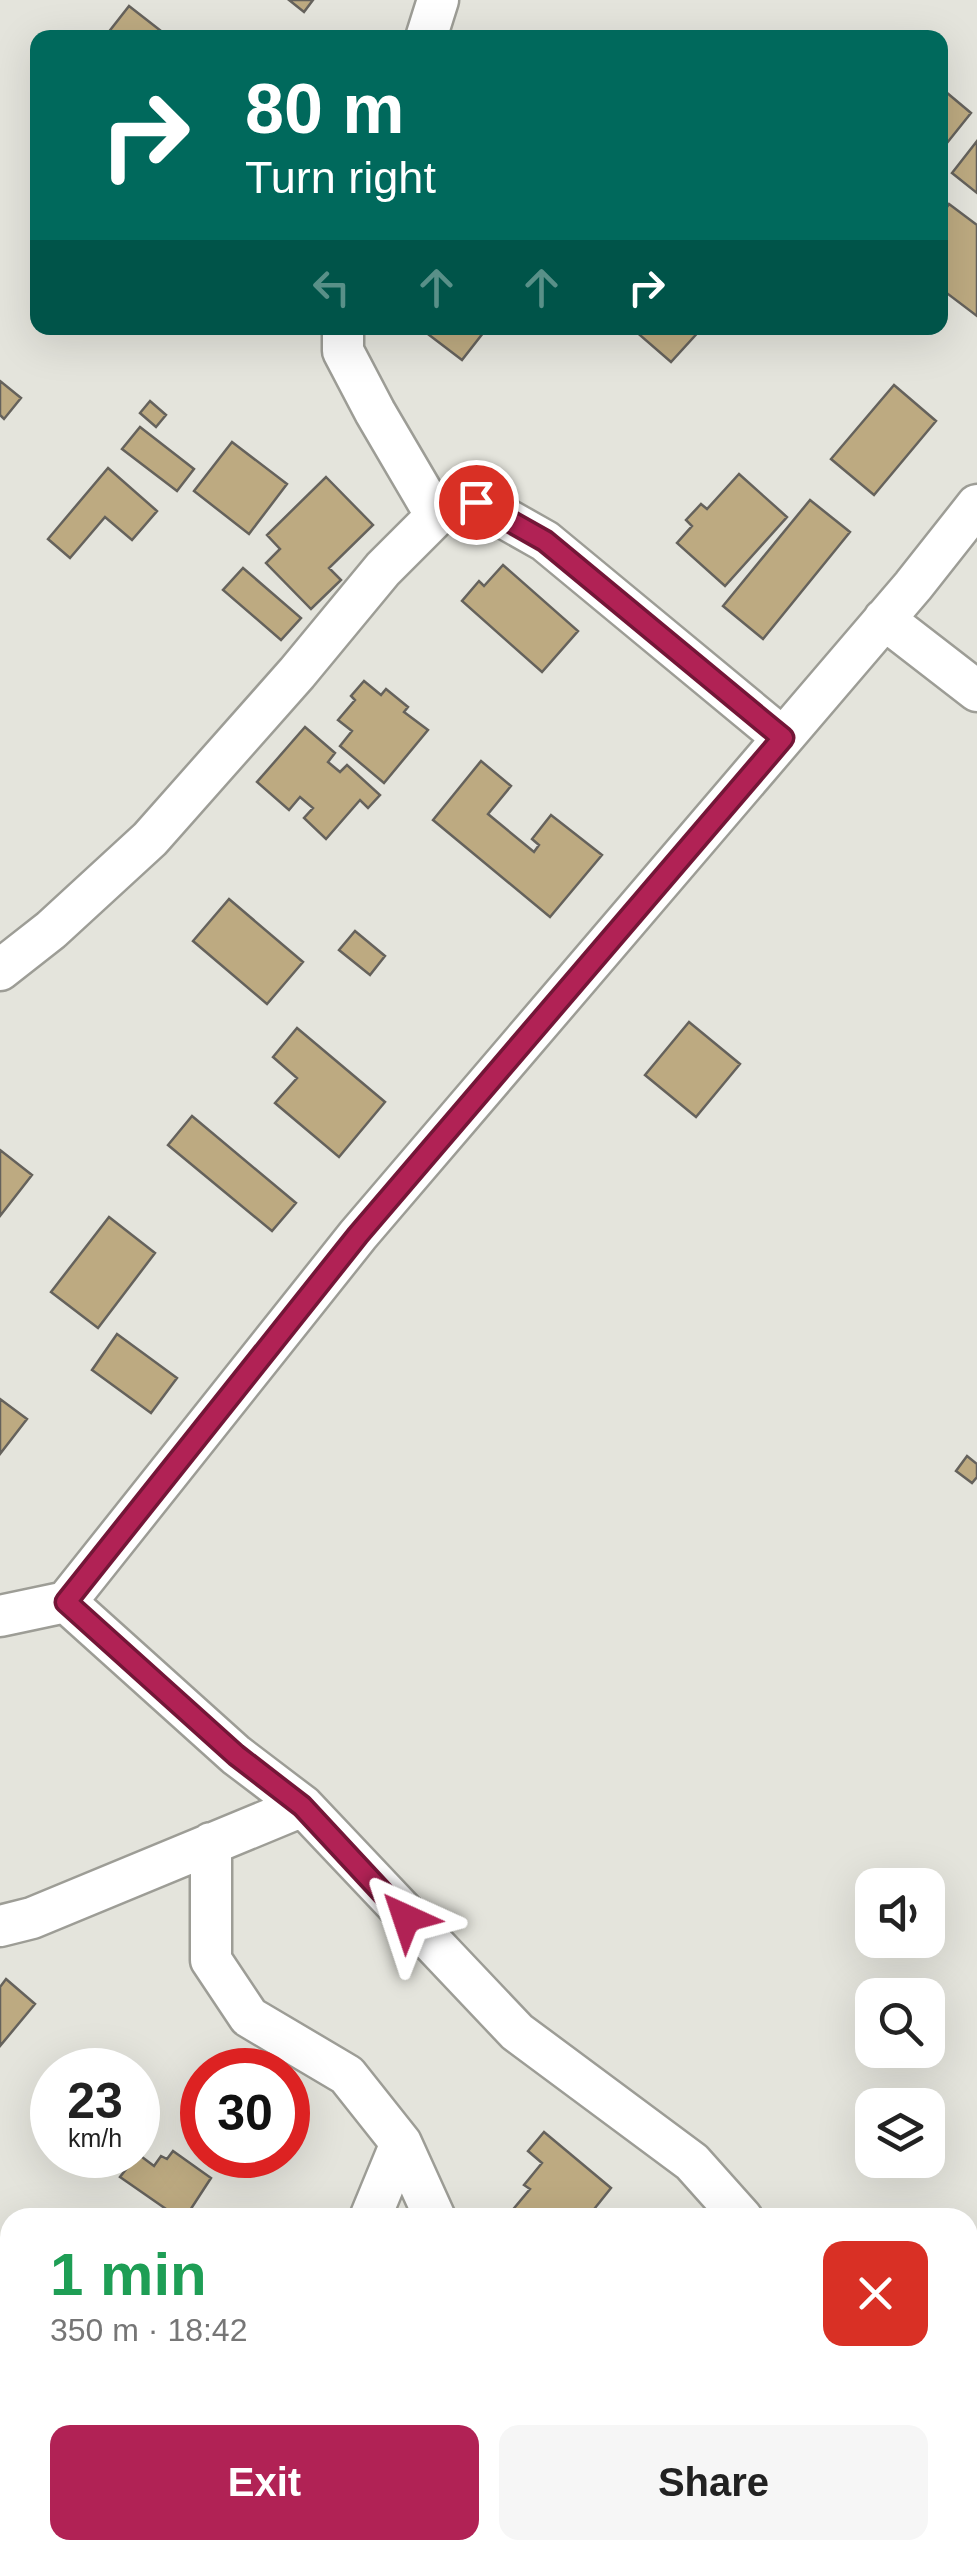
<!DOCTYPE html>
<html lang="en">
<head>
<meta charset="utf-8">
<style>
	:root { --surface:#fff; --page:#f6f6f6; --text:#222; --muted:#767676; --accent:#b12255 }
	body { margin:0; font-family:Arial,sans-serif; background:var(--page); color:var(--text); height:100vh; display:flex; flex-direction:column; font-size:38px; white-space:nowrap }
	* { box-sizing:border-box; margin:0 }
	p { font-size:32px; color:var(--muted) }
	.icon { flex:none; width:55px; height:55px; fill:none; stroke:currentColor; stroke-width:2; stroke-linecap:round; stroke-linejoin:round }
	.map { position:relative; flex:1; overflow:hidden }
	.side { position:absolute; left:0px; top:2208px; width:978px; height:352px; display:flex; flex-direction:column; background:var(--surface); border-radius:30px 30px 0 0; box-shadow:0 10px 40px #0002 }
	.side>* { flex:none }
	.guide { position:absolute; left:30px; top:30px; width:918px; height:305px; border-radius:20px; box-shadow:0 10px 40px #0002; background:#00695c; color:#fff; overflow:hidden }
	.buttons { position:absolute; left:855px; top:1868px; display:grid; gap:20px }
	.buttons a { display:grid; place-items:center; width:90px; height:90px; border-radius:20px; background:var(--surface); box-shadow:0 10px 40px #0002; font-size:50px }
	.speed { position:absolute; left:30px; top:2048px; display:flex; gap:20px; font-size:50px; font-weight:700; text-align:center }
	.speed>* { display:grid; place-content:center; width:130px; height:130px; border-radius:50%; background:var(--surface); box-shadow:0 10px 40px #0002; line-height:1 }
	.speed small { font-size:25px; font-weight:400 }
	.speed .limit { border:15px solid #d22; background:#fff; color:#111 }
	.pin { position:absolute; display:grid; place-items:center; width:85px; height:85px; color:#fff; margin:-42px; border:5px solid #fff; border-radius:50%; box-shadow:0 2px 10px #0007 }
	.me { position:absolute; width:110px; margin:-55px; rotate:318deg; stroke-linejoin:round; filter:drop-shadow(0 0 8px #0008) }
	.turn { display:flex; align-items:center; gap:35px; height:210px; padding:0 50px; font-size:45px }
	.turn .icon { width:130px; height:130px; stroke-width:2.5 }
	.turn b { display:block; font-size:70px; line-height:85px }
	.lanes { display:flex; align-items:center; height:95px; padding:0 50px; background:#0003; justify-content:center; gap:50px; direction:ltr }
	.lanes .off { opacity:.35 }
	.round { display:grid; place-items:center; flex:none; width:105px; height:105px; border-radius:20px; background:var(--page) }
	.summary { display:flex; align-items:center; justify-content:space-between; height:170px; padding:0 50px }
	h1 { font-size:60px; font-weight:600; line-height:75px; color:#1e9e55 }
	.cta { display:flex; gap:20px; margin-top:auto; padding:20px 50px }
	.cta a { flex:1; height:115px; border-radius:20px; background:var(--accent); color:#fff; font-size:40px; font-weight:600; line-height:115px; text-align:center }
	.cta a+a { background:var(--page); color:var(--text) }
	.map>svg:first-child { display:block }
</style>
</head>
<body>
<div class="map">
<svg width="977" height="2559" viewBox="0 0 977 2559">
	<rect width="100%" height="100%" fill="#e4e4dc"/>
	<path fill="#bdaa81" stroke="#65625c" stroke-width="2.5" d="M289,0H313L304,12Z
		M129,6L170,38H104Z
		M940,87L971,113L943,148L940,145Z
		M977,141V193L952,173Z
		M949,204L977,225V316L940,288V217Z
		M420,328H487L462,360Z
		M637,328H702L671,362L634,330Z
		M0,381L21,398L4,419L0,415Z
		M894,385L936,421L874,495L831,459Z
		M150,401L166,415L156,427L140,413Z
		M140,427L194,469L177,491L122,449Z
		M232,442L287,484L249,534L194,491Z
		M108,468L157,511L132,540L105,517L70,558L48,539Z
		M739,474L787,517L725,586L677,543L692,526L686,520L701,504L707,509Z
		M326,477L373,525L329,568L341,580L311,609L266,563L280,549L267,535Z
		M810,500L850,532L763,639L723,606Z
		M503,565L578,631L542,672L462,601L479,581L484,586Z
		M243,568L301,618L281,640L223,590Z
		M364,681L381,695L386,689L408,707L404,712L428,730L384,783L340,746L352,731L338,720L355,700L351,696Z
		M305,727L335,753L328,762L340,772L347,765L380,795L368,808L360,800L326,839L304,818L313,808L300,797L289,810L257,782Z
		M481,761L511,786L488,814L534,852L539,845L532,839L551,815L602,855L550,917L433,820Z
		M229,899L303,962L267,1004L193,941Z
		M355,931L385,956L370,975L339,950Z
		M689,1022L740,1064L696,1117L645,1075Z
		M297,1028L385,1102L339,1157L275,1103L297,1078L273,1057Z
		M192,1116L296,1203L272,1231L168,1145Z
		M0,1150L32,1175L0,1216Z
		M109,1217L155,1253L98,1328L51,1292Z
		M117,1334L177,1378L151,1413L92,1370Z
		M0,1399L27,1419L0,1454Z
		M967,1456L977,1464V1477L972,1483L956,1471Z
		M6,1979L35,2004L0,2046V1987Z
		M544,2132L611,2188L587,2218H506L530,2189L524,2185L542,2163L528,2151Z
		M173,2151L211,2178L185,2218H179L120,2177L138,2154L154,2166L161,2156L167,2159Z
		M8,2412L10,2413V2467L0,2461V2426Z
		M10,2542V2550H84L79,2559H24L6,2549Z
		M223,2550H261L271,2559H220L217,2556Z
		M285,2550H340L333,2559H296Z"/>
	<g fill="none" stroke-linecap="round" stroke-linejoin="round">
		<defs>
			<path id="minor" d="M426,38L438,0
				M343,328V351L375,412L436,516
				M884,619L977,691
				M0,970L51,930L150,839L297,673L383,569L436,516L453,505L476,502L545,541L783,738
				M66,1602L236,1755L303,1806L517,2032L692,2162L742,2218
				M0,1616L66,1602L358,1235L913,586L977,505
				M211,1843V1960L249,2017L347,2075L401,2143L435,2218
				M0,1926L32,1918L303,1806
				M370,2218L401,2143
				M968,2445L977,2450
				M747,2550L755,2559
				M163,2559L169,2550
				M832,2559L841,2550"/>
		</defs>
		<use href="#minor" stroke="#9d9d96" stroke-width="45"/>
		<use href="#minor" stroke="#fff" stroke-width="40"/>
	</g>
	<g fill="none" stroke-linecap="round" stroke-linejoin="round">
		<defs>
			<path id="route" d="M406,1918L302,1806L236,1755L66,1602L358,1235L783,738L545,541L476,502"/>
		</defs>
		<use href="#route" stroke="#731637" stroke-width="25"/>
		<use href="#route" stroke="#b12255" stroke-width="18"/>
	</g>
</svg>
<div class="buttons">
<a><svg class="icon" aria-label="sound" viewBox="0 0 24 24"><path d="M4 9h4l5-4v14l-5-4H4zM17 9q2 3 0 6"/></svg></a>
<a><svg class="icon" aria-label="search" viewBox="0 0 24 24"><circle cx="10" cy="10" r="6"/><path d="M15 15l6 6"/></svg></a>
<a><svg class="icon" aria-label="layers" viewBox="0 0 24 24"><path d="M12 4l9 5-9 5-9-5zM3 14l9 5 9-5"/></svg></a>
</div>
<div class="speed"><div>23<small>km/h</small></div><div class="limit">30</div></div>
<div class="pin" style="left:476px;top:502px;background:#d93025"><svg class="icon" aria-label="arrive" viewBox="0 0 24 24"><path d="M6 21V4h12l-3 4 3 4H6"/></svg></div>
<svg class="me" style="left:406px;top:1918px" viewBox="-20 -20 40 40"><path d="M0-17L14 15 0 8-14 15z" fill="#b12255" stroke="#fff" stroke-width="4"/></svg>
<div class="guide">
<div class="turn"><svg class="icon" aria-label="right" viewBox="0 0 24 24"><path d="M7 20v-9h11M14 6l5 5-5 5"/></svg><div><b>80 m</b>Turn right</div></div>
<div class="lanes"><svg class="icon off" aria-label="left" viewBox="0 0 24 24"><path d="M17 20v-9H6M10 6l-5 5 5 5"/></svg><svg class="icon off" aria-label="ahead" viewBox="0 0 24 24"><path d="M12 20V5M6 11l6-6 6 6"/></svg><svg class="icon off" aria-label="ahead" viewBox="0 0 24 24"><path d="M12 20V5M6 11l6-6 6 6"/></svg><svg class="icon" aria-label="right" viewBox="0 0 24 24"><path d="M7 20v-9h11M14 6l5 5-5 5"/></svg></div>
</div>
<section class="side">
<div class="summary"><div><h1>1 min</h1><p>350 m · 18:42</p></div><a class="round" style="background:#d93025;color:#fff"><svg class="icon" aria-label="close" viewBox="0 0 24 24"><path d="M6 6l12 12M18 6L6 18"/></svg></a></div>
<div class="cta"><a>Exit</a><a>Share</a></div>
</section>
</div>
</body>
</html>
